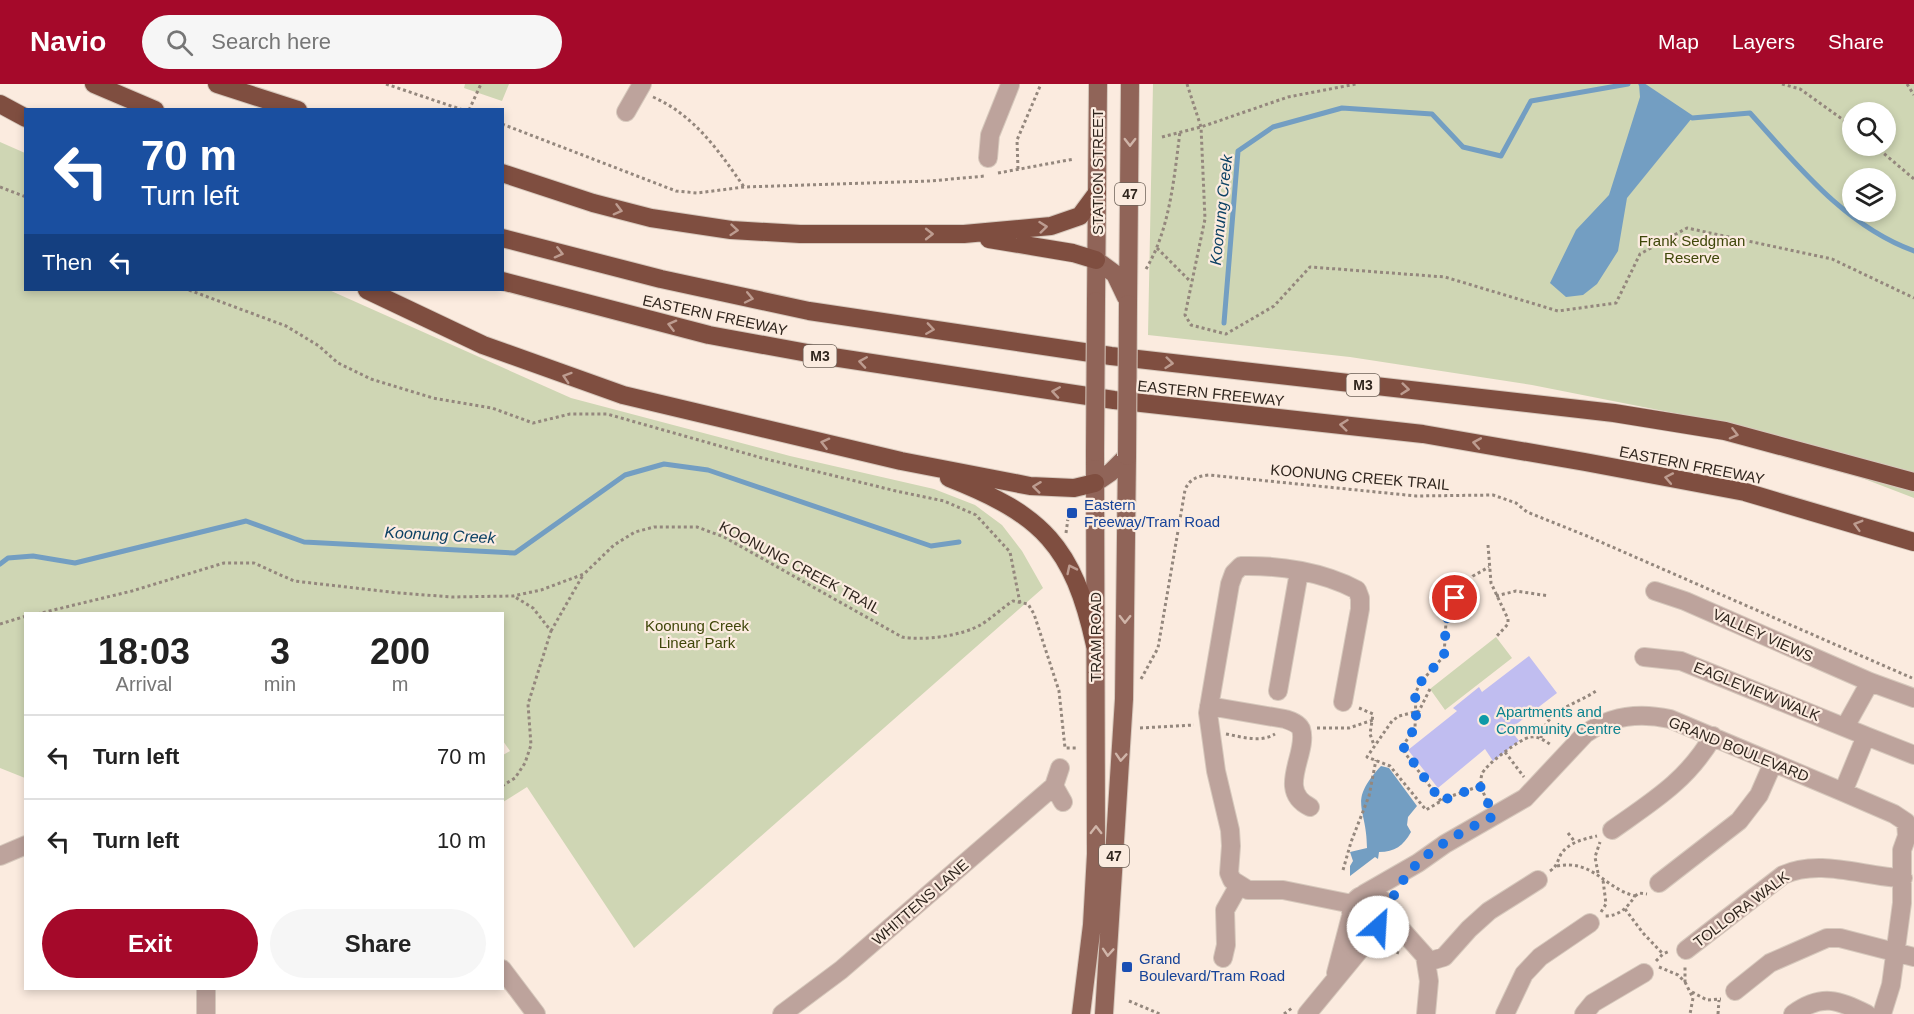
<!DOCTYPE html>
<html lang="en">
<head>
<meta charset="utf-8">
<style>
	:root { --surface:#fff; --page:#f6f6f6; --text:#222; --muted:#767676; --line:#e0e0e0; --accent:#a5092a }
	body { margin:0; font-family:Helvetica,sans-serif; background:var(--page); color:var(--text); height:100vh; display:flex; flex-direction:column; font-size:22px; white-space:nowrap }
	* { box-sizing:border-box; margin:0 }
	p { font-size:20px; color:var(--muted) }
	.icon { flex:none; width:33px; height:33px; fill:none; stroke:currentColor; stroke-width:2; stroke-linecap:round; stroke-linejoin:round }
	.map { position:relative; flex:1; overflow:hidden }
	.panel { position:absolute; left:24px; top:528px; width:480px; height:378px; display:flex; flex-direction:column; background:var(--surface); border-radius:0px; box-shadow:0 3px 9px #0003 }
	.panel>* { flex:none }
	.top-card { position:absolute; left:24px; top:24px; width:480px; height:183px; border-radius:0px; box-shadow:0 3px 9px #0003; background:#1a4fa0; color:#fff; overflow:hidden }
	.fabs { position:absolute; left:1842px; top:18px; display:grid; gap:12px }
	.fabs a { display:grid; place-items:center; width:54px; height:54px; border-radius:50%; background:var(--surface); box-shadow:0 3px 9px #0003; font-size:30px }
	.pin { position:absolute; display:grid; place-items:center; width:51px; height:51px; color:#fff; margin:-26px; border:3px solid #fff; border-radius:50%; box-shadow:0 2px 6px #0007 }
	.me { position:absolute; width:66px; margin:-33px; rotate:26deg; stroke-linejoin:round; filter:drop-shadow(0 0 4px #0008) }
	.turn { display:flex; align-items:center; gap:21px; height:126px; padding:0 18px; font-size:27px }
	.turn .icon { width:78px; height:78px; stroke-width:2.5 }
	.turn b { display:block; font-size:42px; line-height:51px }
	.then { display:flex; align-items:center; height:57px; padding:0 18px; background:#0003; gap:12px; font-size:22px }
	.eta { display:flex; justify-content:space-evenly; align-items:center; height:102px; text-align:center }
	.eta b { font-size:36px; font-weight:700; line-height:42px }
	.button { display:flex; gap:12px; margin-top:auto; padding:12px 18px }
	.button a { flex:1; height:69px; border-radius:36px; background:var(--accent); color:#fff; font-size:24px; font-weight:700; line-height:69px; text-align:center }
	.button a+a { background:var(--page); color:var(--text) }
	ul { padding:0; list-style:none }
	li { display:flex; align-items:center; gap:18px; height:84px; padding:0 18px; border-top:2px solid var(--line) }
	li div { flex:1 }
	li b { display:block; font-size:22px }
	li em { font-style:normal }
	header { display:flex; align-items:center; gap:36px; box-sizing:border-box; height:84px; padding:0 30px; background:var(--accent); color:#fff }
	header strong { font-size:28px }
	nav { display:flex; gap:33px; margin-inline-start:auto; font-size:21px }
	.search { width:420px; height:54px; background:var(--page); display:flex; align-items:center; gap:15px; box-sizing:border-box; padding:0 21px; border-radius:33px; color:var(--muted); font-size:22px }
	.map>svg:first-child { display:block }
</style>
</head>
<body>
<header>
<strong>Navio</strong>
<div class="search"><svg class="icon" aria-label="search" viewBox="0 0 24 24"><circle cx="10" cy="10" r="6"/><path d="M15 15l6 6"/></svg>Search here</div>
<nav><a>Map</a><a>Layers</a><a>Share</a></nav>
</header>
<div class="map">
<svg width="1914" height="930" viewBox="0 0 1914 930">
	<rect width="100%" height="100%" fill="#fbebdf"/>
	<path fill="#cfd6b4" fill-rule="evenodd" d="M465,0H509L502,17L464,4Z
		M1153,0H1914V414L1714,337L1532,301L1350,273L1148,251ZM1852,28H1886V62H1852ZM1852,94H1886V128H1852Z
		M0,58L25,69L26,206H329L571,314L790,372L934,405L975,421L1002,441L1022,467L1043,504L634,864L527,703L503,718V671L510,667L503,657L502,530H26L25,694L0,684Z
		M1496,553L1512,574L1445,626L1430,605Z"/>
	<path fill="#739ec2" d="M1639,0L1692,34L1627,114L1618,167L1597,200L1583,211L1566,213L1550,199L1576,146L1609,111L1640,13Z
		M1381,682L1389,684L1417,722L1408,733L1407,741L1411,748C1403,762 1395,768 1379,768L1378,775L1375,773L1350,792V782L1353,777L1350,768L1367,764C1367,722 1347,719 1381,682Z"/>
	<g fill="none" stroke-linecap="round" stroke-linejoin="round">
		<path stroke="#739ec2" stroke-width="5" d="M1641,0L1692,34L1750,29C1798,82 1845,142 1914,167
			M1224,239L1238,67L1273,43L1342,24L1432,30L1463,63L1501,72L1531,17L1628,0
			M0,480L8,474L33,472L75,479L246,437L304,458L515,469L625,391L664,380L708,386L931,462L959,458"/>
	</g>
	<path fill="#c0bdf0" d="M1529,572L1557,609L1510,645L1519,657L1493,677L1485,665L1438,704L1408,666L1457,627L1453,624L1479,603L1482,608Z"/>
	<g fill="none" stroke-linecap="round" stroke-linejoin="round">
		<defs>
			<path id="minor" d="M626,28L642,0
				M988,74L990,51L1010,1
				M1655,507L1685,517L1870,598L1914,614
				M1644,573L1681,577L1866,652L1843,708
				M1278,607L1299,488
				M1343,618L1360,525V514L1357,506C1323,488 1280,481 1241,482L1234,489L1230,500L1208,629L1216,687L1230,746L1231,762L1229,789L1232,796L1248,806H1283L1352,820
				M1209,622L1285,635C1291,637 1298,639 1301,645C1309,669 1275,706 1310,723
				M1845,643L1870,598
				M1866,652L1914,671
				M1054,702L1063,718
				M1612,746C1653,717 1688,696 1713,652
				M0,772L26,761
				M1659,799L1739,737L1759,711L1773,679
				M1351 828a18 18 0 1 1 36 0a18 18 0 1 1-36 0Z
				M1364,810L1418,779L1445,760L1525,714L1585,650C1611,631 1639,628 1670,635L1843,708L1894,730L1906,738L1907,752L1902,766V819L1891,901L1882,930
				M1387,832L1392,835L1425,872L1429,897L1426,930
				M1686,866L1783,791C1820,774 1864,793 1903,794
				M1223,874L1226,861L1225,826L1239,801
				M1427,878L1444,873L1469,845L1489,827L1538,796
				M502,885L536,930
				M1336,889L1351,832
				M1735,907L1770,879L1827,854H1840L1914,873
				M206,930V904
				M782,930L841,886L1054,702L1060,684
				M1307,930L1363,862L1372,846
				M1505,930L1524,890L1540,873L1590,839
				M1584,930L1593,919L1644,889
				M1793,930C1822,909 1838,916 1867,930"/>
			<path id="major" d="M1096,176L1115,190L1126,213
				M1096,217L1098,0
				M1128,220L1130,0
				M1095,399L1111,388L1127,372
				M1081,930L1092,841L1096,770L1095,368
				M1104,930L1124,615L1127,372"/>
			<path id="highway" d="M94,0L155,26
				M217,0L298,26
				M0,20L26,34
				M502,89L593,119L651,134L731,146L800,150H964L1051,142L1080,132L1097,109
				M502,154L661,195L809,227L1111,272L1614,329L1725,347L1914,398
				M989,155L1073,169L1096,176
				M502,197L709,251L813,270L1114,316L1423,350L1585,378L1745,408L1914,458
				M367,206L483,261L623,311L901,377L1030,402L1074,404L1095,399
				M949,394C1043,431 1073,462 1095,561"/>
		</defs>
		<use href="#minor" stroke="#d6c8bc" stroke-width="20"/>
		<use href="#major" stroke="#d6c8bc" stroke-width="20"/>
		<use href="#highway" stroke="#d6c8bc" stroke-width="20"/>
		<path stroke="#94877d" stroke-width="3" stroke-dasharray="3 3" stroke-linecap="butt" d="M386,0L463,26
			M1187,0L1201,43L1205,135L1185,231L1191,241L1226,250L1274,222L1310,183L1445,193L1558,227L1616,219L1640,170L1687,144L1832,175L1914,214
			M1782,0L1800,5L1852,42
			M1907,0L1914,11
			M653,13C694,31 719,67 744,103
			M469,26L481,0
			M502,40L676,107L697,109L744,103L930,97L985,92
			M1162,53L1201,43L1288,13L1356,0
			M1875,62L1914,95
			M1018,85L1017,56L1041,0
			M998,89L1074,75
			M0,103L26,113
			M1157,164L1191,198
			M1146,185C1170,145 1174,94 1180,48
			M189,206L286,242L319,262L338,279L371,295L433,314L492,324L533,339L570,330H607L762,374L896,407L944,417L976,431L1010,468L1020,519
			M1066,449L1070,420
			M1488,461L1491,499L1508,535V540L1496,553
			M1496,512L1516,507L1549,512
			M37,530L132,507L224,479H254L294,497L399,509L452,513L513,512L541,506L584,490L614,461L635,448L654,443H697L724,453L902,553C923,557 963,552 982,540C993,533 1002,524 1013,517L1028,520L1034,530L1059,607L1065,664H1078
			M0,540L26,532
			M551,547L583,491
			M1141,595L1158,564L1185,406C1189,395 1198,392 1209,391L1416,412L1493,411L1516,419L1527,428L1587,452L1912,594
			M1430,605L1419,627L1399,632L1392,637L1367,673L1390,682L1426,726L1446,714L1480,702
			M1359,624L1373,630L1370,650L1374,661
			M1140,644L1194,641
			M1317,644H1349L1373,636
			M1226,650C1243,653 1260,659 1275,650
			M1541,654C1544,627 1577,620 1596,607
			M1505,668L1524,693
			M502,702L515,694L525,679L531,661L528,620L551,547L533,524L515,513
			M1441,717L1405,669L1404,660L1415,644L1416,608L1420,599L1444,572L1446,538L1455,514L1473,492L1489,483
			M1487,717C1483,708 1479,700 1482,690C1485,681 1520,655 1530,653C1538,652 1544,656 1551,661
			M1568,749L1575,758
			M1557,782C1593,775 1604,804 1635,812C1627,824 1619,832 1605,832
			M1343,786L1351,758L1369,712L1376,676
			M1550,787C1557,782 1557,778 1561,770C1569,758 1584,755 1597,752
			M1598,789L1595,773L1600,758
			M1635,812L1639,809L1647,810
			M1625,825L1643,849L1663,870
			M1601,828L1606,820L1603,796
			M1379,865H1388L1399,869
			M1656,877L1663,870L1670,867
			M1659,883L1678,891L1685,898V882
			M1685,898L1693,914L1690,930
			M1692,908L1707,916L1721,915
			M1129,917L1160,930
			M1284,930L1292,924
			M1718,930L1719,916"/>
		<use href="#minor" stroke="#bda39c" stroke-width="18"/>
		<use href="#major" stroke="#906458" stroke-width="18"/>
		<use href="#highway" stroke="#7f4e40" stroke-width="18"/>
		<defs>
			<path id="major-bridge" d="M1095,368L1096,217
				M1127,372L1128,220"/>
		</defs>
		<use href="#major-bridge" stroke="#d6c8bc" stroke-width="20" stroke-linecap="butt"/>
		<use href="#major-bridge" stroke="#906458" stroke-width="18"/>
	</g>
	<defs><path id="oneway-chevron" d="M-2-3.5L2.5 0L-2 3.5" fill="none" stroke-width="1.6" stroke-linecap="round" stroke-linejoin="round" transform="scale(1.5)"/></defs>
	<g stroke="#d0b5a9">
		<use href="#oneway-chevron" transform="translate(1130 58) rotate(90)"/>
		<use href="#oneway-chevron" transform="translate(1125 535) rotate(91)"/>
		<use href="#oneway-chevron" transform="translate(1121 673) rotate(94)"/>
		<use href="#oneway-chevron" transform="translate(1096 746) rotate(-90)"/>
		<use href="#oneway-chevron" transform="translate(1108 868) rotate(94)"/>
	</g>
	<g stroke="#bd9c90">
		<use href="#oneway-chevron" transform="translate(618 126) rotate(15)"/>
		<use href="#oneway-chevron" transform="translate(1043 143) rotate(-6)"/>
		<use href="#oneway-chevron" transform="translate(734 146) rotate(5)"/>
		<use href="#oneway-chevron" transform="translate(929 150)"/>
		<use href="#oneway-chevron" transform="translate(559 169) rotate(14)"/>
		<use href="#oneway-chevron" transform="translate(749 214) rotate(12)"/>
		<use href="#oneway-chevron" transform="translate(672 241) rotate(-166)"/>
		<use href="#oneway-chevron" transform="translate(930 245) rotate(8)"/>
		<use href="#oneway-chevron" transform="translate(863 278) rotate(-171)"/>
		<use href="#oneway-chevron" transform="translate(1169 279) rotate(6)"/>
		<use href="#oneway-chevron" transform="translate(567 293) rotate(-162)"/>
		<use href="#oneway-chevron" transform="translate(1405 305) rotate(6)"/>
		<use href="#oneway-chevron" transform="translate(1056 308) rotate(-171)"/>
		<use href="#oneway-chevron" transform="translate(1344 341) rotate(-174)"/>
		<use href="#oneway-chevron" transform="translate(1734 350) rotate(14)"/>
		<use href="#oneway-chevron" transform="translate(825 359) rotate(-166)"/>
		<use href="#oneway-chevron" transform="translate(1477 359) rotate(-170)"/>
		<use href="#oneway-chevron" transform="translate(1669 394) rotate(-169)"/>
		<use href="#oneway-chevron" transform="translate(1037 403) rotate(-173)"/>
		<use href="#oneway-chevron" transform="translate(1858 441) rotate(-164)"/>
		<use href="#oneway-chevron" transform="translate(1071 485) rotate(-116)"/>
	</g>
	<g fill="none" stroke-linecap="round" stroke-linejoin="round">
		<path stroke="#1a73e8" stroke-width="10" stroke-dasharray="0 18" d="M1378,843C1386,836 1385,831 1388,823C1392,814 1397,806 1402,798C1422,767 1462,748 1494,732L1480,702L1441,717L1404,665V660L1415,644L1417,636L1414,623L1416,608L1420,599L1444,572L1446,538L1455,514"/>
	</g>
	<g fill="#1a4fb4" stroke="#fbebdf" stroke-width="2">
		<rect x="1066" y="423" width="12" height="12" rx="3"/>
		<rect x="1121" y="877" width="12" height="12" rx="3"/>
	</g>
	<circle fill="#0f9aa8" stroke="#fbebdf" stroke-width="2" cx="1484" cy="636" r="6"/>
	<g text-anchor="middle" dominant-baseline="central" stroke-width="4.5" stroke-linejoin="round" paint-order="stroke">
		<g fill="#fbebdf" stroke="#6d6158" stroke-width="1.5">
			<rect x="1115" y="99" width="30" height="22" rx="4.5"/>
			<rect x="803.5" y="261" width="33" height="22" rx="4.5"/>
			<rect x="1346.5" y="290" width="33" height="22" rx="4.5"/>
			<rect x="1099" y="761" width="30" height="22" rx="4.5"/>
		</g>
		<g font-size="14" font-weight="bold" fill="#30261e">
			<text x="1130" y="110">47</text>
			<text x="820" y="272">M3</text>
			<text x="1363" y="301">M3</text>
			<text x="1114" y="772">47</text>
		</g>
		<g font-size="15" fill="#30261e" stroke="#fbebdf">
			<text transform="translate(1097 88) rotate(-90)">STATION STREET</text>
			<text transform="translate(715 231) rotate(12)">EASTERN FREEWAY</text>
			<text transform="translate(1211 309) rotate(6)">EASTERN FREEWAY</text>
			<text transform="translate(1692 381) rotate(11)">EASTERN FREEWAY</text>
			<text transform="translate(1360 393) rotate(5)">KOONUNG CREEK TRAIL</text>
			<text transform="translate(800 483) rotate(28)">KOONUNG CREEK TRAIL</text>
			<text transform="translate(1763 551) rotate(24)">VALLEY VIEWS</text>
			<text transform="translate(1095 553) rotate(-90)">TRAM ROAD</text>
			<text transform="translate(1757 607) rotate(22)">EAGLEVIEW WALK</text>
			<text transform="translate(1739 665) rotate(22)">GRAND BOULEVARD</text>
			<text transform="translate(920 818) rotate(-41)">WHITTENS LANE</text>
			<text transform="translate(1741 825) rotate(-37)">TOLLORA WALK</text>
		</g>
		<g font-size="15" fill="#3f4609" stroke="#fbebdf">
			<text x="1692" y="156">Frank Sedgman<tspan x="1692" dy="17">Reserve</tspan></text>
			<text x="697" y="541">Koonung Creek<tspan x="697" dy="17">Linear Park</tspan></text>
		</g>
		<g font-size="15" fill="#164399" stroke="#fbebdf" text-anchor="start">
			<text x="1084" y="420">Eastern<tspan x="1084" dy="17">Freeway/Tram Road</tspan></text>
			<text x="1139" y="874">Grand<tspan x="1139" dy="17">Boulevard/Tram Road</tspan></text>
		</g>
		<g font-size="15" fill="#0d838f" stroke="#fbebdf" text-anchor="start">
			<text x="1496" y="627">Apartments and<tspan x="1496" dy="17">Community Centre</tspan></text>
		</g>
		<g font-size="16" font-style="italic" fill="#0c4164" stroke="#fbebdf">
			<text transform="translate(1221 126) rotate(-84)">Koonung Creek</text>
			<text transform="translate(440 451) rotate(3)">Koonung Creek</text>
		</g>
	</g>
</svg>
<div class="fabs">
<a><svg class="icon" aria-label="search" viewBox="0 0 24 24"><circle cx="10" cy="10" r="6"/><path d="M15 15l6 6"/></svg></a>
<a><svg class="icon" aria-label="layers" viewBox="0 0 24 24"><path d="M12 4l9 5-9 5-9-5zM3 14l9 5 9-5"/></svg></a>
</div>
<div class="pin" style="left:1455px;top:514px;background:#d93025"><svg class="icon" aria-label="arrive" viewBox="0 0 24 24"><path d="M6 21V4h12l-3 4 3 4H6"/></svg></div>
<svg class="me" style="left:1378px;top:843px" viewBox="-20 -20 40 40"><circle r="19" fill="#fff"/><path d="M0-13L10 11 0 6-10 11z" fill="#1a73e8"/></svg>
<div class="top-card">
<div class="turn"><svg class="icon" aria-label="left" viewBox="0 0 24 24"><path d="M17 20v-9H6M10 6l-5 5 5 5"/></svg><div><b>70 m</b>Turn left</div></div>
<div class="then">Then<svg class="icon" aria-label="left" viewBox="0 0 24 24"><path d="M17 20v-9H6M10 6l-5 5 5 5"/></svg></div>
</div>
<section class="panel">
<div class="eta">
<div><b>18:03</b><p>Arrival</p></div>
<div><b>3</b><p>min</p></div>
<div><b>200</b><p>m</p></div>
</div>
<ul>
<li><svg class="icon" aria-label="left" viewBox="0 0 24 24"><path d="M17 20v-9H6M10 6l-5 5 5 5"/></svg><div><b>Turn left</b></div><em>70 m</em></li>
<li><svg class="icon" aria-label="left" viewBox="0 0 24 24"><path d="M17 20v-9H6M10 6l-5 5 5 5"/></svg><div><b>Turn left</b></div><em>10 m</em></li>
</ul>
<div class="button"><a>Exit</a><a>Share</a></div>
</section>
</div>
</body>
</html>
